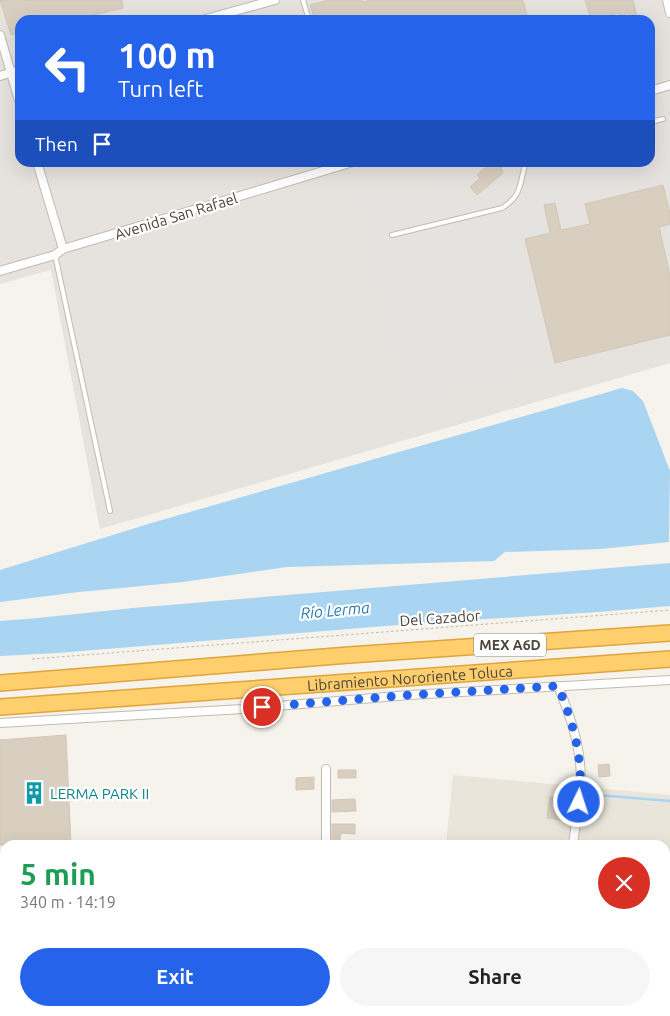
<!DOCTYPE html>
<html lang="en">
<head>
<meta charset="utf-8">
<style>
	:root { --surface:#fff; --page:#f6f6f6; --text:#222; --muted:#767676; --accent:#2563eb }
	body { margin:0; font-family:Ubuntu,sans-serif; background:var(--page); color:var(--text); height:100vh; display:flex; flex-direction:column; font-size:19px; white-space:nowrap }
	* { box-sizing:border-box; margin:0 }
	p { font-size:16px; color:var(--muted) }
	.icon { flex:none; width:28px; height:28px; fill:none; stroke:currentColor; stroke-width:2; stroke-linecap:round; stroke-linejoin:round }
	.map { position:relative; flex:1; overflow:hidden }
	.side { position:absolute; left:0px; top:840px; width:670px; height:176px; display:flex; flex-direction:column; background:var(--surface); border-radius:15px 15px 0 0; box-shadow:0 5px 20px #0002 }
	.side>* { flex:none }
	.guide { position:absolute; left:15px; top:15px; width:640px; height:152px; border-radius:15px; box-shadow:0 5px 20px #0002; background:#2563eb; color:#fff; overflow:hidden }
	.pin { position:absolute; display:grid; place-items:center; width:42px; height:42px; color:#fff; margin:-21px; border:2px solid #fff; border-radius:50%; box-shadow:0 1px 5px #0007 }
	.me { position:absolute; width:55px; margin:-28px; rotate:4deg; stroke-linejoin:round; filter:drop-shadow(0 0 4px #0008) }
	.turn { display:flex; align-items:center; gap:18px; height:105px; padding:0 20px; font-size:22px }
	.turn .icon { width:65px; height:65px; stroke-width:2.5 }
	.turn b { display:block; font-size:35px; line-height:42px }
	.then { display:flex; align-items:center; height:48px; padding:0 20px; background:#0003; gap:10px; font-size:19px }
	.round { display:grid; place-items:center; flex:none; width:52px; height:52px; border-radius:26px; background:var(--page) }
	.headline { display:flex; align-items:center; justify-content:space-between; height:85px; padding:0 20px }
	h1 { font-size:30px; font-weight:600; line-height:38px; color:#1e9e55 }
	.button { display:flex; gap:10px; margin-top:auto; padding:10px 20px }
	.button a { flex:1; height:58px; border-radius:30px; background:var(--accent); color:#fff; font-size:20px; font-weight:600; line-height:58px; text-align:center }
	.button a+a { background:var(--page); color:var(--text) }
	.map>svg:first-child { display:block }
</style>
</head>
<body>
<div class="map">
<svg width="670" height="1016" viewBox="0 0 670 1016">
	<rect width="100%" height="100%" fill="#f6f3ec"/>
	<path fill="#eae5da" d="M453,775L670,795V1016H0V950H5V1011H665V845H446Z"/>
	<path fill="#e6e2dd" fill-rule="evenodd" d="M0,0H670V363L100,529L51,270L0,284ZM20,20H650V162H20Z"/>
	<path fill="#d2eab5" d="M0,959H5V1011H218L219,1016H0Z"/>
	<path fill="#e5e3e0" d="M670,105V212L650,120V109Z
		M650,148L657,179L577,198L583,225L519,240L549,366L503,377V380L402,403L354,199L459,174L466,205L480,202L507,181L529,177L532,163L650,162Z
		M670,224V280L659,227Z"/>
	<path fill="#a9d4f2" d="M622,388L633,391L643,401L670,471L669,542L601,549L505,552L494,561L287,567L183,582L79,592L0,602V570L148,524Z
		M670,563V606L598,612L422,623L57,653L0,656V621L38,618L133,608Z"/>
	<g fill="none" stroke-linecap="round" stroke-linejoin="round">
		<path stroke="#a9d4f2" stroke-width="2.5" d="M597,795L670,801"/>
	</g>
	<path fill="#d8cfc1" stroke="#d3c7b4" d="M0,0H122L123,8L72,20H20V33L11,35Z
		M328,0H362L363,2L371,0H523L528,20H315L310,5Z
		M585,0H633L638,20H630L628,13L620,16L619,13L591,20Z
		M492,162H511L501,168L503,173L477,195L470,187L480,178L477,175Z
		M663,185L670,213V224L659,227L670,275V335L555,363L525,239L550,233L544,205L555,203L561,230L590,224L585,204Z
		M66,735L71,845H0V740Z
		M609,764L610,776L599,777L598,765Z
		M338,770H356V778H338Z
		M314,777V789L296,790V778Z
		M550,797L573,801L570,821L547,818Z
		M355,799L356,811L332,812V800Z
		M332,824H355V834L341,833V836H340V842H332Z"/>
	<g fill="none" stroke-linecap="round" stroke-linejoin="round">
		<defs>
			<path id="service" d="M303,0L309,20
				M650,122L663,119
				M392,235L502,208C523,195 519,183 526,162
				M55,255L110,511
				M183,1016L189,1011"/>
			<path id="minor" d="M667,0L670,13
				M202,20L275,0
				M0,35L20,104
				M0,76L20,70
				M650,91L670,85
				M37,162L63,249
				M0,271L55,255L63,249L353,162
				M558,686C572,720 584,755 580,791C579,809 575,827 573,845
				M0,723L243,709L409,695L670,680
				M326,769V845
				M346,1011V1016
				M444,1011L472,1015L499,1016
				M559,1016L560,1011"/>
			<g id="motorway">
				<path d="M0,683L349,655L670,633"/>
				<path id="s1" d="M0,707L670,659"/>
			</g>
		</defs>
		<use href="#service" stroke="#c2bbae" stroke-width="6"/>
		<use href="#minor" stroke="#c2bbae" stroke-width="10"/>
		<use href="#motorway" stroke="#e0a43c" stroke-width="18"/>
		<path stroke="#c4b79f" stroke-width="1" stroke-dasharray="2.5 2.5" stroke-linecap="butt" d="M32,659L670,610
			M0,990L5,989
			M18,1011L19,1014L21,1015L50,1011
			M57,1011V1016
			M85,1011V1016
			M122,1011L123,1016
			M149,1016L175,1011"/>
		<use href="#service" stroke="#fff" stroke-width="4"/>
		<use href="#minor" stroke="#fff" stroke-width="8"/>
		<use href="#motorway" stroke="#ffcf6e" stroke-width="15"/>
	</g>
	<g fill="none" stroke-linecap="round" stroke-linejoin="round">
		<path stroke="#2563eb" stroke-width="9" stroke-dasharray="0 16.2" d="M262,707L409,695L558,686C574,725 584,760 579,802"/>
	</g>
	<defs>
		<symbol id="building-bare" viewBox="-9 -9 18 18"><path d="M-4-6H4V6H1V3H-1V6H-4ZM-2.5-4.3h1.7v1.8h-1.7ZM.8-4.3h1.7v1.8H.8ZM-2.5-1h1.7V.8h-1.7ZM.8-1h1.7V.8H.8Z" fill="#0f9aa8" stroke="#fff" stroke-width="2.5" paint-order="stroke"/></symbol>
	</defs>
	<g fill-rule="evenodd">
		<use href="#building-bare" x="18" y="777" width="32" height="32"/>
	</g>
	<g text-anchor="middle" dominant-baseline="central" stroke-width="4.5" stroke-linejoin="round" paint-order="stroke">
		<rect fill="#fff" stroke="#817c74" stroke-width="1" x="474" y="633.5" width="72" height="23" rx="4"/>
		<g font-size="14" font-weight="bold" fill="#4b4439">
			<text x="510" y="645">MEX A6D</text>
		</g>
		<g font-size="15" fill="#4b4439" stroke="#fff">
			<text transform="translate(176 216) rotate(-17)">Avenida San Rafael</text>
			<text transform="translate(440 618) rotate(-4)">Del Cazador</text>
			<text stroke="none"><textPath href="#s1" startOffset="411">Libramiento Nororiente Toluca</textPath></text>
		</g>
		<g font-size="15" fill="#0d838f" stroke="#fff" text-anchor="start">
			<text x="50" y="793">LERMA PARK II</text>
		</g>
		<g font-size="16" font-style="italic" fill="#2e7ab2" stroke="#fff">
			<text transform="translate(335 610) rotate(-5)">Río Lerma</text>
		</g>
	</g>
</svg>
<div class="pin" style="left:262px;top:707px;background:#d93025"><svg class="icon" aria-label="arrive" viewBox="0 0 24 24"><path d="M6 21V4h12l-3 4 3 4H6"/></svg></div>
<svg class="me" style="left:579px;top:802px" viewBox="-20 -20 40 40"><circle r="17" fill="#2563eb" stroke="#fff" stroke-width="3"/><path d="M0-11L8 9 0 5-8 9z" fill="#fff"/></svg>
<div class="guide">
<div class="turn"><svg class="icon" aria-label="left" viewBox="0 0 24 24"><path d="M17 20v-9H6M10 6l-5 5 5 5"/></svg><div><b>100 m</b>Turn left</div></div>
<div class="then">Then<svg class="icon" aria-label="arrive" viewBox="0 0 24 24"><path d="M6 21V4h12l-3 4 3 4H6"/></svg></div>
</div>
<section class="side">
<div class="headline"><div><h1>5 min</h1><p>340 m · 14:19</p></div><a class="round" style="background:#d93025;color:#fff"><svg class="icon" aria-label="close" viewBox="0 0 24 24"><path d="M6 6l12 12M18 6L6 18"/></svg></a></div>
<div class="button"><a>Exit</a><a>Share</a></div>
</section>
</div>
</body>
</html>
